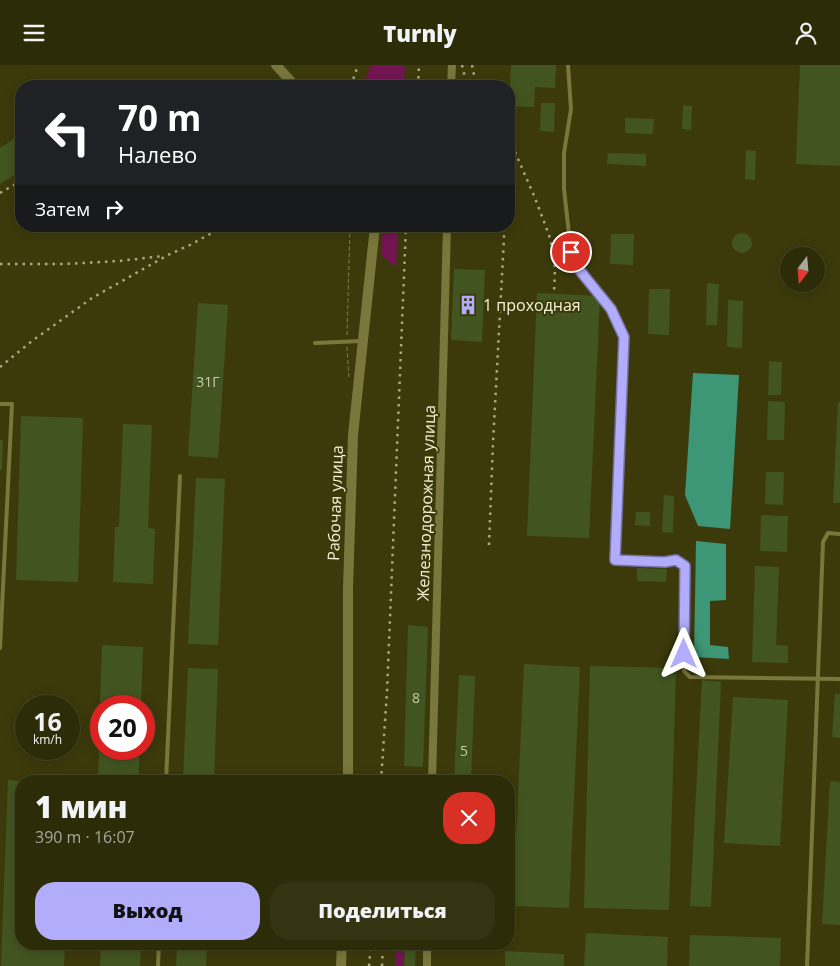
<!DOCTYPE html>
<html lang="ru">
<head>
<meta charset="utf-8">
<style>
	:root { --surface:#2d2c08; --page:#353412; --text:#f1f3f6; --muted:#a7a79c; --line:#484829; --accent:#b2adfa }
	body { margin:0; font-family:"Open Sans",sans-serif; background:var(--page); color:var(--text); height:100vh; display:flex; flex-direction:column; font-size:19px; white-space:nowrap }
	* { box-sizing:border-box; margin:0 }
	p { font-size:16px; color:var(--muted) }
	.icon { flex:none; width:28px; height:28px; fill:none; stroke:currentColor; stroke-width:2; stroke-linecap:round; stroke-linejoin:round }
	.map { position:relative; flex:1; overflow:hidden }
	.details { position:absolute; left:15px; top:710px; width:500px; height:175px; display:flex; flex-direction:column; background:var(--surface); border-radius:20px; box-shadow:0 2px 12px #0003,0 0 0 1px var(--line) }
	.details>* { flex:none }
	.top-card { position:absolute; left:15px; top:15px; width:500px; height:152px; border-radius:20px; box-shadow:0 2px 12px #0003,0 0 0 1px var(--line); background:#202124; color:#fff; overflow:hidden }
	.needle { width:32px; rotate:196deg }
	.fabs { position:absolute; left:780px; top:182px; display:grid; gap:10px }
	.fabs a { display:grid; place-items:center; width:45px; height:45px; border-radius:50%; background:var(--surface); box-shadow:0 2px 12px #0003,0 0 0 1px var(--line); font-size:25px }
	.speed { position:absolute; left:15px; top:630px; display:flex; gap:10px; font-size:25px; font-weight:700; text-align:center }
	.speed>* { display:grid; place-content:center; width:65px; height:65px; border-radius:50%; background:var(--surface); box-shadow:0 2px 12px #0003,0 0 0 1px var(--line); line-height:1 }
	.speed small { font-size:12px; font-weight:400 }
	.speed .limit { border:8px solid #d22; background:#fff; color:#111 }
	.pin { position:absolute; display:grid; place-items:center; width:42px; height:42px; color:#fff; margin:-21px; border:2px solid #fff; border-radius:50%; box-shadow:0 1px 5px #0007 }
	.me { position:absolute; width:55px; margin:-28px; rotate:0deg; stroke-linejoin:round; filter:drop-shadow(0 0 4px #0008) }
	.turn { display:flex; align-items:center; gap:18px; height:105px; padding:0 20px; font-size:22px }
	.turn .icon { width:65px; height:65px; stroke-width:2.5 }
	.turn b { display:block; font-size:35px; line-height:42px }
	.then { display:flex; align-items:center; height:48px; padding:0 20px; background:#0003; gap:10px; font-size:19px }
	.round { display:grid; place-items:center; flex:none; width:52px; height:52px; border-radius:20px; background:var(--page) }
	.head { display:flex; align-items:center; justify-content:space-between; height:85px; padding:0 20px }
	h1 { font-size:30px; font-weight:800; line-height:38px }
	.primary-button { display:flex; gap:10px; margin-top:auto; padding:10px 20px }
	.primary-button a { flex:1; height:58px; border-radius:20px; background:var(--accent); color:#111; font-size:20px; font-weight:800; line-height:58px; text-align:center }
	.primary-button a+a { background:var(--page); color:var(--text) }
	header { display:flex; justify-content:space-between; align-items:center; height:65px; padding:0 20px; background:var(--surface); font-size:22px; font-weight:800 }
	.map>svg:first-child { display:block }
</style>
</head>
<body>
<header><svg class="icon" aria-label="menu" viewBox="0 0 24 24"><path d="M4 6h16M4 12h16M4 18h16"/></svg>Turnly<svg class="icon" aria-label="person" viewBox="0 0 24 24"><circle cx="12" cy="8" r="4"/><path d="M4 21q1-7 8-7t8 7"/></svg></header>
<div class="map">
<svg width="840" height="901" viewBox="0 0 840 901">
	<rect width="100%" height="100%" fill="#3c3a0b"/>
	<path fill="#731552" d="M370,0H405L404,21H361L368,9Z
		M383,161H398L396,202L381,190Z
		M396,879H405L404,901H395Z"/>
	<path fill="#3d9676" d="M693,308L739,310L730,464L698,461L685,430Z
		M696,476L726,479V535L710,536V580L728,582L729,594L694,592Z"/>
	<path fill="#425520" d="M511,0H556L555,23L535,22L534,42L509,41Z
		M800,0H840V101L796,99Z
		M541,38H555L554,67L540,66Z
		M683,40L692,41L691,65L682,64Z
		M625,53L654,54L653,69L625,68Z
		M20,70L21,72V106L0,119V83Z
		M746,85L756,86L755,115L745,114Z
		M608,88L646,89V101L607,99Z
		M732 178a10 10 0 1 1 20 0a10 10 0 1 1-20 0Z
		M611,169H634L633,200L610,199Z
		M454,204L485,205L482,277L451,275Z
		M707,218L719,219L717,260H706Z
		M649,224H670L669,270L648,269Z
		M537,228L600,231L589,473L527,471Z
		M728,235L743,236L742,283L727,282Z
		M198,238L228,240L218,393L188,391Z
		M769,296L782,297L781,330H768Z
		M768,336L785,337L784,375H767Z
		M838,337H840V438H833Z
		M21,351L83,353L78,517L16,515Z
		M123,359L152,360L148,463L155,464L153,519L113,517L115,462H119Z
		M0,375H3L2,405H0Z
		M766,407H784L783,440L765,439Z
		M196,413L225,414L218,580L188,579Z
		M664,430L674,431L673,468L662,467Z
		M636,447H650V461L635,460Z
		M761,450L788,451L787,487L760,486Z
		M755,501L779,502L776,580L788,581V598L752,597Z
		M637,503L667,504L666,517L637,516Z
		M408,560L428,562L423,702L404,701Z
		M102,580L143,582L141,641H100Z
		M524,599L580,602L569,843L513,841Z
		M590,601L676,603L669,845L584,843Z
		M188,603L218,604L214,716H183Z
		M459,610L475,611L471,716H454Z
		M702,615L721,617L711,842L690,841Z
		M835,629H840V673L832,672Z
		M733,632L788,635L780,781L724,778Z
		M100,669H101V684H139V713L98,712Z
		M8,715L21,716V879H65L64,901H1Z
		M830,716L840,717V860L822,859Z
		M586,868L668,872L667,901H584Z
		M690,870L781,873L780,901H689Z
		M101,879H141L140,901H100Z
		M177,879H207L206,901H176Z
		M405,879H416L415,901H404Z
		M505,886L564,889V901H505Z"/>
	<g fill="none" stroke-linecap="round" stroke-linejoin="round">
		<path stroke="#7e7d54" stroke-width="1" stroke-dasharray="4 2.5" stroke-linecap="butt" d="M347,270L350,161
			M347,282L349,313"/>
		<path stroke="#7a773c" stroke-width="4" d="M568,0L571,44L564,88V124L571,187L581,207L611,244L623,272L615,495L665,497L676,495L685,501L684,606L690,612L840,614
			M315,278L362,276
			M0,339H12L0,583
			M166,716L180,411
			M158,901L159,879
			M807,901L823,477L828,468L840,469"/>
		<path stroke="#7a773c" stroke-width="8" d="M451,21L452,0
			M432,716L447,161
			M427,901V879"/>
		<path stroke="#7a773c" stroke-width="10" d="M276,0L295,21
			M348,716V523L353,370L375,161
			M341,901L342,879"/>
		<path stroke="#a9a883" stroke-width="2.5" stroke-dasharray="2.5 5" stroke-linecap="butt" d="M462,0L467,21
			M472,0L475,15L479,21
			M351,21L358,0
			M418,21L419,0
			M509,73L535,133L549,170L553,187L555,204L554,228
			M0,128L21,116
			M0,199H65L119,196L163,191
			M0,302L32,276L92,233L168,190L192,179L224,161
			M489,480L493,378L504,173V161
			M381,716L387,627L406,161
			M369,901L371,879
			M382,901L383,879"/>
	</g>
	<g fill="none" stroke-linecap="round" stroke-linejoin="round">
		<defs>
			<path id="route" d="M571,187L581,207L611,244L624,272L615,495L665,497L676,495L685,501L684,589"/>
		</defs>
		<use href="#route" stroke="#7470a2" stroke-width="12"/>
		<use href="#route" stroke="#b2adfa" stroke-width="9"/>
	</g>
	<defs>
		<symbol id="building-bare" viewBox="-9 -9 18 18"><path d="M-4-6H4V6H1V3H-1V6H-4ZM-2.5-4.3h1.7v1.8h-1.7ZM.8-4.3h1.7v1.8H.8ZM-2.5-1h1.7V.8h-1.7ZM.8-1h1.7V.8H.8Z" fill="#b2adfa" stroke="#3c3a0b" stroke-width="2.5" paint-order="stroke"/></symbol>
	</defs>
	<g fill-rule="evenodd">
		<use href="#building-bare" x="454" y="226" width="28" height="28"/>
	</g>
	<g text-anchor="middle" dominant-baseline="central" stroke-width="4" stroke-linejoin="round" paint-order="stroke">
		<g font-size="14" fill="#c7cba7">
			<text x="208" y="316">31Г</text>
			<text x="416" y="632">8</text>
			<text x="464" y="685">5</text>
		</g>
		<g font-size="16" fill="#f3f2d4" stroke="#3c3a0b" text-anchor="start">
			<text x="483" y="240">1 проходная</text>
		</g>
		<g font-size="16" fill="#f3f2d4" stroke="#3c3a0b">
			<text transform="translate(335 438) rotate(-88)">Рабочая улица</text>
			<text transform="translate(426 438) rotate(-88)">Железнодорожная улица</text>
		</g>
	</g>
</svg>
<div class="fabs">
<a><svg class="needle" viewBox="-14 -14 28 28"><path d="M0-13l5 13h-10z" fill="#e53935"/><path d="M0 13l5-13h-10z" fill="#a7a79c"/></svg></a>
</div>
<div class="speed"><div>16<small>km/h</small></div><div class="limit">20</div></div>
<div class="pin" style="left:571px;top:187px;background:#d93025"><svg class="icon" aria-label="arrive" viewBox="0 0 24 24"><path d="M6 21V4h12l-3 4 3 4H6"/></svg></div>
<svg class="me" style="left:684px;top:589px" viewBox="-20 -20 40 40"><path d="M0-17L14 15 0 8-14 15z" fill="#b2adfa" stroke="#fff" stroke-width="4"/></svg>
<div class="top-card">
<div class="turn"><svg class="icon" aria-label="left" viewBox="0 0 24 24"><path d="M17 20v-9H6M10 6l-5 5 5 5"/></svg><div><b>70 m</b>Налево</div></div>
<div class="then">Затем<svg class="icon" aria-label="right" viewBox="0 0 24 24"><path d="M7 20v-9h11M14 6l5 5-5 5"/></svg></div>
</div>
<section class="details">
<div class="head"><div><h1>1 мин</h1><p>390 m · 16:07</p></div><a class="round" style="background:#d93025;color:#fff"><svg class="icon" aria-label="close" viewBox="0 0 24 24"><path d="M6 6l12 12M18 6L6 18"/></svg></a></div>
<div class="primary-button"><a>Выход</a><a>Поделиться</a></div>
</section>
</div>
</body>
</html>
